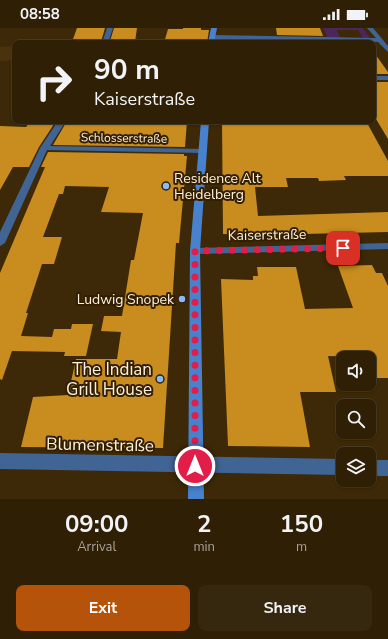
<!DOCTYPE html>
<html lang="en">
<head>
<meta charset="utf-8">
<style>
	:root { --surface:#2e1f05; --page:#36270f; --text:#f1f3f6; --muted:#a7a29a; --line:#493d27; --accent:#b45309 }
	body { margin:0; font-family:"Nunito Sans",sans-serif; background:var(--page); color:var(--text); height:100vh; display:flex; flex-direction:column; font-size:15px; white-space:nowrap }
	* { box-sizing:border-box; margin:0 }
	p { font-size:13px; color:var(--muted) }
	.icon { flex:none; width:22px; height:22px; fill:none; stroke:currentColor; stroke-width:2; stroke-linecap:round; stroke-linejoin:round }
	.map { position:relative; height:471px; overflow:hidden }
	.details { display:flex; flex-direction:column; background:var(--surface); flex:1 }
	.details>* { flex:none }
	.guide { position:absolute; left:12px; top:12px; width:364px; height:84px; border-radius:8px; box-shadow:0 1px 3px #0004,0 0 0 1px var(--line); background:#2e1f05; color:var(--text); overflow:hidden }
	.tools { position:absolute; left:336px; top:323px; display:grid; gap:8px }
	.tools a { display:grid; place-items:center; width:40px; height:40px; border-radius:8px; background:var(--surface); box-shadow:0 1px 3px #0004,0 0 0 1px var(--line); font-size:20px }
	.pin { position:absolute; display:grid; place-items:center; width:34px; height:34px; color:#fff; margin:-17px; border-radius:8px; box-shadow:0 2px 6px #0006 }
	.me { position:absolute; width:44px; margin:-22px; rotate:0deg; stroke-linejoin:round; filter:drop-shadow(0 0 3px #0008) }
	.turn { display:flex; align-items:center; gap:14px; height:84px; padding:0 16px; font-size:18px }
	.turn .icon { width:52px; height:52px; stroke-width:2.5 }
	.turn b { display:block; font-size:28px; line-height:34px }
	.eta { display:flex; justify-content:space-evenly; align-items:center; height:68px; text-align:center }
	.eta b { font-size:24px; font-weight:700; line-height:28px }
	.button { display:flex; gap:8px; margin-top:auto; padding:8px 16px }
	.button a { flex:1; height:46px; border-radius:8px; background:var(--accent); color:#fff; font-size:16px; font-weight:700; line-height:46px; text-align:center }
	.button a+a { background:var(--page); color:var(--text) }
	.status { display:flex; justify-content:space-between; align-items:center; height:28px; padding:0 20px; background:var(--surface); direction:ltr }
	.status svg { height:11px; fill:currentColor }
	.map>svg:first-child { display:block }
</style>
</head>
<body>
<div class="status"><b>08:58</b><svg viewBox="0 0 49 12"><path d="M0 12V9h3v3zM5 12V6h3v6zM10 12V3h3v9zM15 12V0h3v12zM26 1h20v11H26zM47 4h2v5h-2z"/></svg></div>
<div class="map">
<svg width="388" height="471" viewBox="0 0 388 471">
	<rect width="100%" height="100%" fill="#3d2907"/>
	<path fill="#4a330c" d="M15,18V32L0,33V19Z"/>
	<path fill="#4c255a" d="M323,0H363L370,10H363L358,2H337L340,9H327Z
		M223,11L268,12L269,15H223Z"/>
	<path fill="#c88d1e" d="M77,0H105L101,14H72Z
		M114,0H137L135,14L113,15V13H110Z
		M183,0H201V2H209L207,15H164L168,1H183Z
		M276,0H320L323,8L277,7Z
		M373,23L388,44V46H373Z
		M373,54H388V111L373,86Z
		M31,93H56L39,119L29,139H13L0,162V98L26,99Z
		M67,93H187L185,119L53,117Z
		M222,93H366L388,133V148H344L346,152L319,153L318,150H286L288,159H255L258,188L388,184V204L260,207L223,206Z
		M48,124L184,126V128H187L179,215H176L163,420L21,419L33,369L68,367L76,331H117L121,304L101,303L104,288H122L131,232H134L143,185L101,184L109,159L65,158L63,166H59L43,209H62L54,236H42L26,285H28L21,308L52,309L54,301H71L72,296H93L86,328H64L65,324L12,323L2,352L0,351V245L45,139H41Z
		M372,237L376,245H382L388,258V350H371L369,343V330H365V329L328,328L336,364H300L310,419L228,418L221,251L253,252V248H258L257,239H296L305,281L353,280L338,238Z"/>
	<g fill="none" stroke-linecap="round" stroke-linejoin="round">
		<path fill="#406494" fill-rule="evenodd" d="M107,0H113L108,15H102Z
			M367,0H373L388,18V24L378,14L212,11L209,9L212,7L376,10Z
			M373,48H388V52H373Z
			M58,93H66L50,118L203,121L207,123L203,125L47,122L5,215L0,218V204L40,120Z
			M388,215V221L195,226L190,223L195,220Z
			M0,425L343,431V447L0,441Z
			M369,432H388V448H369Z"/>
		<path fill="#4881ce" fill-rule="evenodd" d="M211,0H217L214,15H208Z
			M201,93H209L200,223L204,471H188L190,223Z"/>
	</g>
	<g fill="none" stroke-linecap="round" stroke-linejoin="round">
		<path stroke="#e11d48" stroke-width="7" stroke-dasharray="0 12.6" d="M195,438V223L343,220"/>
	</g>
	<g fill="#8abafc" stroke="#331f00" stroke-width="1.5">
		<circle cx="166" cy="158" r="4"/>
		<circle cx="182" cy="271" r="4"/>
		<circle cx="160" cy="351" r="4"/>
	</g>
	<g text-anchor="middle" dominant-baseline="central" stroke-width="4" stroke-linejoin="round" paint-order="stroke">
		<g font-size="12" fill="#fdf0dd" stroke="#331f00">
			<text transform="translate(124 110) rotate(1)">Schlosserstraße</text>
		</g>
		<g font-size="14" fill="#fdf0dd" stroke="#331f00" text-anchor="start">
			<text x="174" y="150">Residence Alt<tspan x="174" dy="16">Heidelberg</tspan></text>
			<text x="174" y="271" text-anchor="end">Ludwig Snopek</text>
		</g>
		<g font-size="14" fill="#fdf0dd" stroke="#331f00">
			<text transform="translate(267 207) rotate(-1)">Kaiserstraße</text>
		</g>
		<g font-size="17" fill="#fdf0dd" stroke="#331f00" text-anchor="end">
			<text x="152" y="341">The Indian<tspan x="152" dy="20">Grill House</tspan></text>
		</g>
		<g font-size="17" fill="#fdf0dd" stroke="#331f00">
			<text transform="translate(100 417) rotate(1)">Blumenstraße</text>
		</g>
	</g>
</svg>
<div class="tools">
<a><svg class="icon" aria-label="sound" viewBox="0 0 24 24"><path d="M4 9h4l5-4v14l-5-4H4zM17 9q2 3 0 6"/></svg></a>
<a><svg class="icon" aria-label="search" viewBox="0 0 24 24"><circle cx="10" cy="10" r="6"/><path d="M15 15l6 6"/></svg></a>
<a><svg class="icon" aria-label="layers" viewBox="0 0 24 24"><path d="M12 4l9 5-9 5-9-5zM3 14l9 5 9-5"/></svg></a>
</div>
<div class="pin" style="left:343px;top:220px;background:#d93025"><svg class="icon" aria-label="arrive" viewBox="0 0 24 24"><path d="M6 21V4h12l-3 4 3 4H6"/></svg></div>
<svg class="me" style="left:195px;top:438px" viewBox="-20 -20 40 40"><circle r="17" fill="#e11d48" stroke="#fff" stroke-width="3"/><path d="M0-11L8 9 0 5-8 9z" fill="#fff"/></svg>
<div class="guide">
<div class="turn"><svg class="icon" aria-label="right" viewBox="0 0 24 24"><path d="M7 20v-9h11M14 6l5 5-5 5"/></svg><div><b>90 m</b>Kaiserstraße</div></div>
</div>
</div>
<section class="details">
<div class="eta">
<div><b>09:00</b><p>Arrival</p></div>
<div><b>2</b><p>min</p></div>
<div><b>150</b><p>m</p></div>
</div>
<div class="button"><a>Exit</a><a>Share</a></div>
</section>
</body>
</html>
